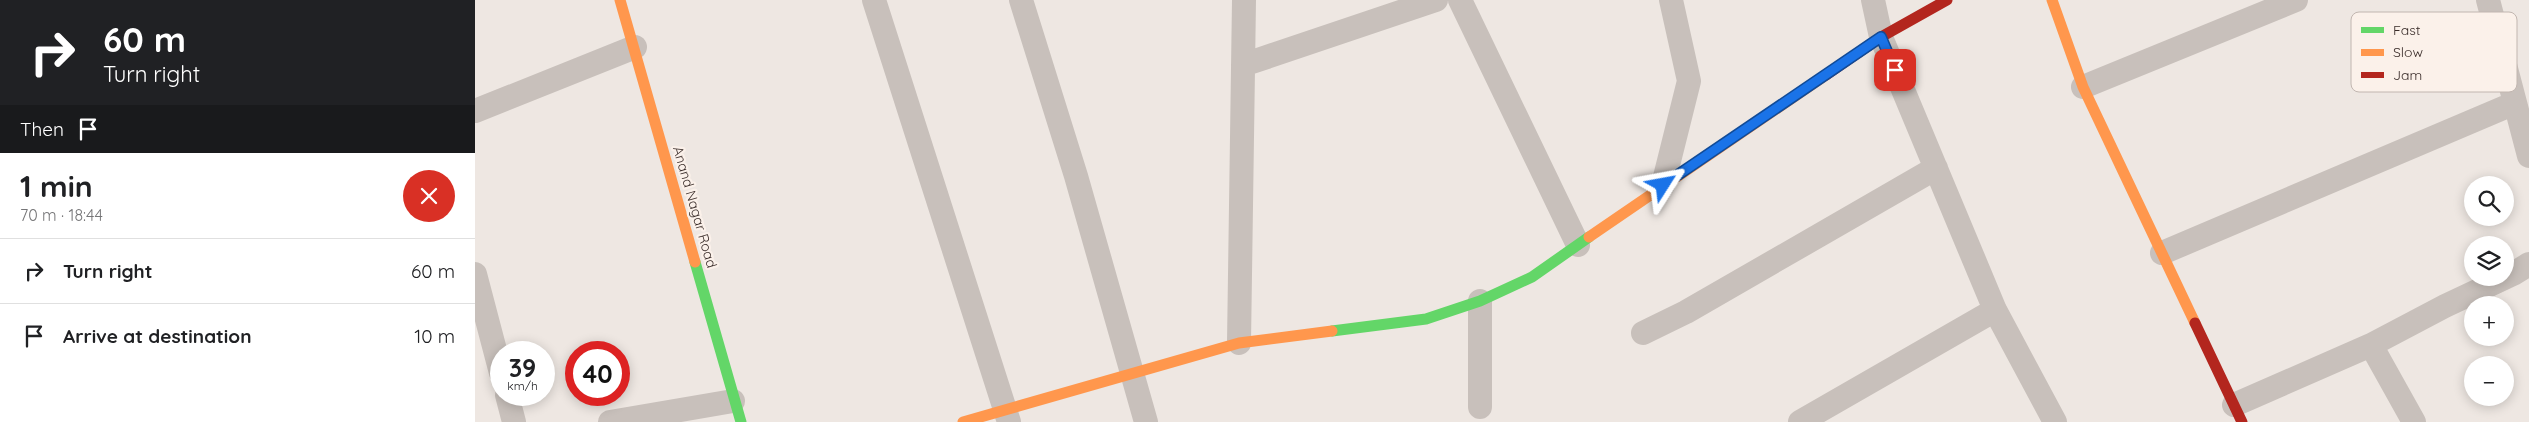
<!DOCTYPE html>
<html lang="en">
<head>
<meta charset="utf-8">
<style>
	:root { --surface:#fff; --page:#f2f2f2; --text:#202124; --muted:#757577; --line:#e0e0e0 }
	body { margin:0; font-family:Quicksand,sans-serif; background:var(--page); color:var(--text); height:100vh; display:flex; flex-direction:column; font-size:19px; white-space:nowrap }
	* { box-sizing:border-box; margin:0 }
	p { font-size:16px; color:var(--muted) }
	.icon { flex:none; width:28px; height:28px; fill:none; stroke:currentColor; stroke-width:2; stroke-linecap:round; stroke-linejoin:round }
	.map { position:relative; flex:1; overflow:hidden }
	.sheet { display:flex; flex-direction:column; background:var(--surface); width:475px }
	.sheet>* { flex:none }
	.hud { background:#202124; color:#fff; overflow:hidden }
	.fabs { position:absolute; left:1989px; top:176px; display:grid; gap:10px }
	.fabs a { display:grid; place-items:center; width:50px; height:50px; border-radius:50%; background:var(--surface); box-shadow:0 2px 12px #0003; font-size:25px }
	.speed { position:absolute; left:15px; top:341px; display:flex; gap:10px; font-size:25px; font-weight:700; text-align:center }
	.speed>* { display:grid; place-content:center; width:65px; height:65px; border-radius:50%; background:var(--surface); box-shadow:0 2px 12px #0003; line-height:1 }
	.speed small { font-size:12px; font-weight:400 }
	.speed .limit { border:8px solid #d22; background:#fff; color:#111 }
	.pin { position:absolute; display:grid; place-items:center; width:42px; height:42px; color:#fff; margin:-21px; border-radius:10px; box-shadow:0 2px 8px #0006 }
	.me { position:absolute; width:55px; margin:-28px; rotate:56deg; stroke-linejoin:round; filter:drop-shadow(0 0 4px #0008) }
	.turn { display:flex; align-items:center; gap:18px; height:105px; padding:0 20px; font-size:22px }
	.turn .icon { width:65px; height:65px; stroke-width:2.5 }
	.turn b { display:block; font-size:35px; line-height:42px }
	.then { display:flex; align-items:center; height:48px; padding:0 20px; background:#0003; gap:10px; font-size:19px }
	.round { display:grid; place-items:center; flex:none; width:52px; height:52px; border-radius:26px; background:var(--page) }
	.head { display:flex; align-items:center; justify-content:space-between; height:85px; padding:0 20px }
	h1 { font-size:30px; font-weight:800; line-height:38px }
	ul { padding:0; list-style:none }
	li { display:flex; align-items:center; gap:15px; height:65px; padding:0 20px; border-top:1px solid var(--line) }
	li div { flex:1 }
	li b { display:block; font-size:19px }
	li em { font-style:normal }
	main { display:flex; flex:1; min-height:0 }
	.map>svg:first-child { display:block }
</style>
</head>
<body>
<main>
<section class="sheet">
<div class="hud">
<div class="turn"><svg class="icon" aria-label="right" viewBox="0 0 24 24"><path d="M7 20v-9h11M14 6l5 5-5 5"/></svg><div><b>60 m</b>Turn right</div></div>
<div class="then">Then<svg class="icon" aria-label="arrive" viewBox="0 0 24 24"><path d="M6 21V4h12l-3 4 3 4H6"/></svg></div>
</div>
<div class="head"><div><h1>1 min</h1><p>70 m · 18:44</p></div><a class="round" style="background:#d93025;color:#fff"><svg class="icon" aria-label="close" viewBox="0 0 24 24"><path d="M6 6l12 12M18 6L6 18"/></svg></a></div>
<ul>
<li><svg class="icon" aria-label="right" viewBox="0 0 24 24"><path d="M7 20v-9h11M14 6l5 5-5 5"/></svg><div><b>Turn right</b></div><em>60 m</em></li>
<li><svg class="icon" aria-label="arrive" viewBox="0 0 24 24"><path d="M6 21V4h12l-3 4 3 4H6"/></svg><div><b>Arrive at destination</b></div><em>10 m</em></li>
</ul>
</section>
<div class="map">
<svg width="2054" height="422" viewBox="0 0 2054 422">
	<rect width="100%" height="100%" fill="#eee7e2"/>
	<g fill="none" stroke-linecap="round" stroke-linejoin="round">
		<path stroke="#c8c0bb" stroke-width="24" d="M399,0L534,422
			M546,0L601,176L671,422
			M985,0L1103,245
			M1398,0L1406,37L1520,310L1580,422
			M2013,0L2054,156
			M768,65L961,0
			M1608,87L1821,0
			M0,111L160,47
			M1188,185L1214,81L1196,0
			M1687,253L2040,103
			M0,274L26,373
			M1005,301V407
			M1168,333L1211,312L1461,168
			M764,343L769,0
			M1896,345L1939,422
			M32,395L39,422
			M1759,405L1896,345L1970,306L2038,274L2054,264
			M135,422L258,401
			M1325,422L1520,310"/>
		<path stroke="#63d668" stroke-width="11" d="M220,262L266,422
			M857,331L951,319L1005,301L1057,277L1114,237"/>
		<path stroke="#ff974d" stroke-width="11" d="M145,0L220,262
			M1577,0L1608,87L1720,323
			M1114,237L1351,75
			M488,422L764,343L857,331"/>
		<path stroke="#b3261e" stroke-width="11" d="M1351,75L1406,37L1472,0
			M1720,323L1767,422"/>
	</g>
	<g fill="none" stroke-linecap="round" stroke-linejoin="round">
		<defs>
			<path id="route" d="M1188,185L1406,37L1420,70"/>
		</defs>
		<use href="#route" stroke="#114b97" stroke-width="12"/>
		<use href="#route" stroke="#1a73e8" stroke-width="9"/>
	</g>
	<g text-anchor="middle" dominant-baseline="central" stroke-width="4.5" stroke-linejoin="round" paint-order="stroke">
		<g font-size="14" fill="#392c29" stroke="#fbf1ea">
			<text transform="translate(220 207) rotate(74)">Anand Nagar Road</text>
		</g>
	</g>
	<rect x="1876" y="12" width="166" height="80" rx="8" fill="#fbf1ea" stroke="#c1b6b0" stroke-width="1"/>
	<rect x="1886" y="27" width="23" height="6" fill="#63d668"/>
	<rect x="1886" y="49" width="23" height="7" fill="#ff974d"/>
	<rect x="1886" y="72" width="23" height="6" fill="#b3261e"/>
	<g font-size="14" fill="#392c29">
		<text x="1918" y="35">Fast</text>
		<text x="1918" y="57">Slow</text>
		<text x="1918" y="80">Jam</text>
	</g>
</svg>
<div class="fabs">
<a><svg class="icon" aria-label="search" viewBox="0 0 24 24"><circle cx="10" cy="10" r="6"/><path d="M15 15l6 6"/></svg></a>
<a><svg class="icon" aria-label="layers" viewBox="0 0 24 24"><path d="M12 4l9 5-9 5-9-5zM3 14l9 5 9-5"/></svg></a>
<a>+</a>
<a>−</a>
</div>
<div class="speed"><div>39<small>km/h</small></div><div class="limit">40</div></div>
<div class="pin" style="left:1420px;top:70px;background:#d93025"><svg class="icon" aria-label="arrive" viewBox="0 0 24 24"><path d="M6 21V4h12l-3 4 3 4H6"/></svg></div>
<svg class="me" style="left:1188px;top:185px" viewBox="-20 -20 40 40"><path d="M0-17L14 15 0 8-14 15z" fill="#1a73e8" stroke="#fff" stroke-width="4"/></svg>
</div>
</main>
</body>
</html>
